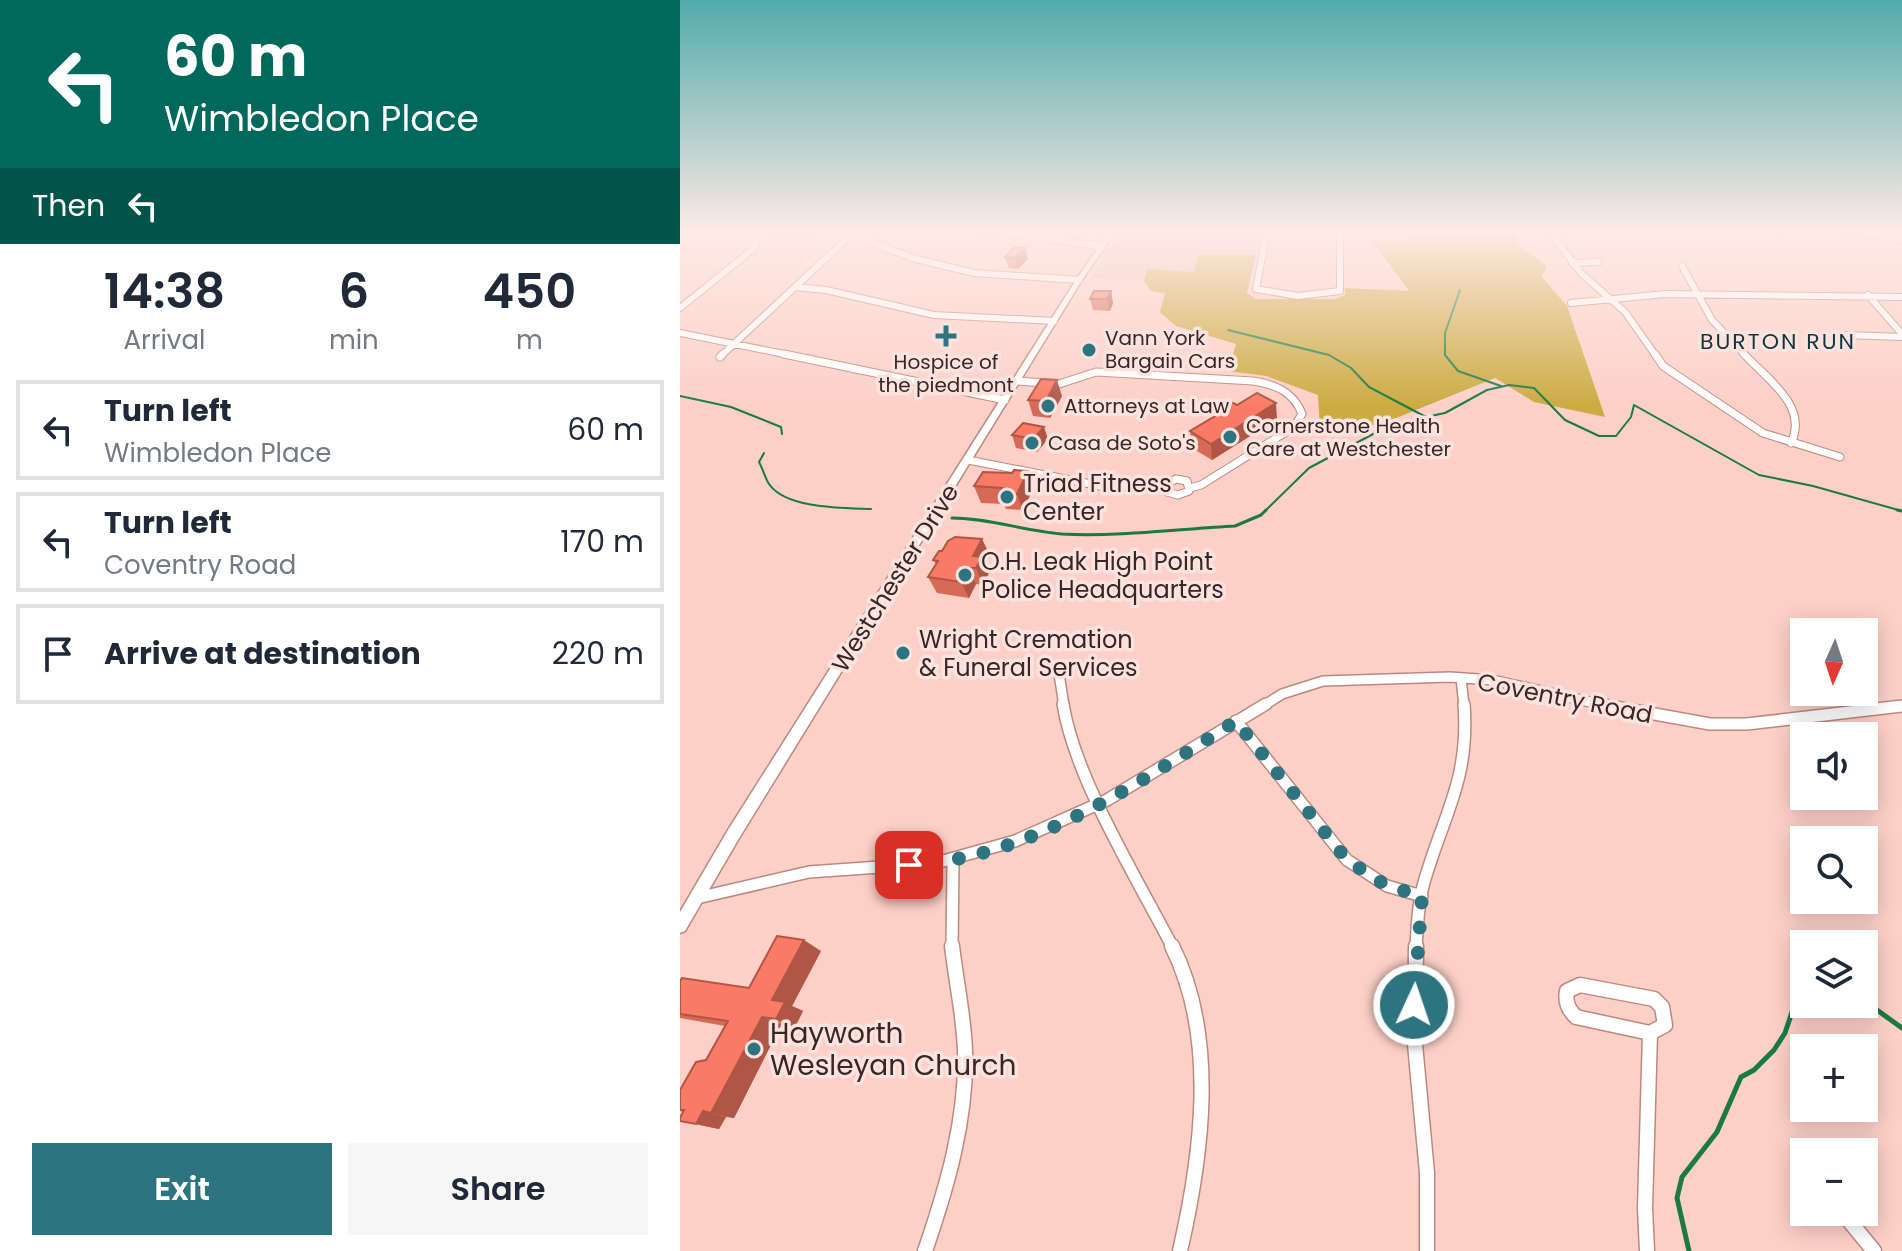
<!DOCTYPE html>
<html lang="en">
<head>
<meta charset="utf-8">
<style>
	:root { --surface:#fff; --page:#f6f6f7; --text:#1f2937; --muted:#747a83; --line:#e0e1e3; --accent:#2d7480 }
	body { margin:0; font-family:Poppins,sans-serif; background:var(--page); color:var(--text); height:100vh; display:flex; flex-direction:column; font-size:30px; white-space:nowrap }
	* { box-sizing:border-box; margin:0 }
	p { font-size:26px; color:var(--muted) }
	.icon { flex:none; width:44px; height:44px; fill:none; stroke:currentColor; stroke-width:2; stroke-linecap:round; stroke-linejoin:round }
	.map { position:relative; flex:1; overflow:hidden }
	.sheet { display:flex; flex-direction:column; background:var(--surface); width:680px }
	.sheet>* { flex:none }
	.hud { background:#00695c; color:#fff; overflow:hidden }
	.needle { width:52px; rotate:183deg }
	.buttons { position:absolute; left:1110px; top:618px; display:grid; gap:16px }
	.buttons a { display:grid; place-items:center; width:88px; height:88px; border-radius:0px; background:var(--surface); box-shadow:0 4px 20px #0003; font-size:40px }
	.pin { position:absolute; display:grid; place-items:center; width:68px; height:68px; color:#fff; margin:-34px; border-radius:16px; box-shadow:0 4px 12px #0006 }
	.me { position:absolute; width:88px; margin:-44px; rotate:3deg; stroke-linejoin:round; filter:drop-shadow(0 0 6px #0008) }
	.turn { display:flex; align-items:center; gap:28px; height:168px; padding:0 32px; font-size:36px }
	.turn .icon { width:104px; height:104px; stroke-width:2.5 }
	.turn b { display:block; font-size:56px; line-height:68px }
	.then { display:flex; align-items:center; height:76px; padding:0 32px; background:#0003; gap:16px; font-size:30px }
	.eta { display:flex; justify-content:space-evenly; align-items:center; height:136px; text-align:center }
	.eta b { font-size:48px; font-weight:600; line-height:56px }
	.button { display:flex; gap:16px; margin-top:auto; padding:16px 32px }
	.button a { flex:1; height:92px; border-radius:0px; background:var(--accent); color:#fff; font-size:32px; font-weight:600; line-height:92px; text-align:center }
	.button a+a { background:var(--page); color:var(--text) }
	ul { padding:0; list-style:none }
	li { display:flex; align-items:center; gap:24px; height:100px; margin:0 16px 12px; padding:0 16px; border:4px solid var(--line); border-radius:0px }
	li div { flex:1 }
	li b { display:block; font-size:30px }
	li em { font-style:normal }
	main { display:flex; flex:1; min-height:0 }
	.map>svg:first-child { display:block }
</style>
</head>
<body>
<main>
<section class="sheet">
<div class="hud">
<div class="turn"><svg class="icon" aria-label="left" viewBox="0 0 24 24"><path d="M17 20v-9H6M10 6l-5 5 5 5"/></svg><div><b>60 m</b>Wimbledon Place</div></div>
<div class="then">Then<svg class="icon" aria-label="left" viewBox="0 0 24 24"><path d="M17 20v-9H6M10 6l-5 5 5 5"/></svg></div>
</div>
<div class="eta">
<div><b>14:38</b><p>Arrival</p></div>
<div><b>6</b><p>min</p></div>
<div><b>450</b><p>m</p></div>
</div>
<ul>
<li><svg class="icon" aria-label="left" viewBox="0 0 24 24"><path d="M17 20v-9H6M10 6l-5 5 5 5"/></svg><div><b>Turn left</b><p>Wimbledon Place</p></div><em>60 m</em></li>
<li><svg class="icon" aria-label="left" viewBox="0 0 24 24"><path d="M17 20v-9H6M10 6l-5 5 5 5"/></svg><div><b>Turn left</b><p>Coventry Road</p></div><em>170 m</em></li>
<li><svg class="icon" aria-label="arrive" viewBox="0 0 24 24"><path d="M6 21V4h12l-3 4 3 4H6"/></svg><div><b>Arrive at destination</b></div><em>220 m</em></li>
</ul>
<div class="button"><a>Exit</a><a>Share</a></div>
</section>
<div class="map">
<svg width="1222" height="1251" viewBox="0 0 1222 1251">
	<rect width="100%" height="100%" fill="#fcd0c7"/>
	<path fill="#f1c1b7" d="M442,231H581L576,255H519L514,272L467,269L464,281L410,278Z"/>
	<path fill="#ccab42" d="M742,231H834L838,245L867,266L862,277L887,306L925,417L854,402L815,378L699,425L640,430L638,395L586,376L548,371L556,344L496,326L480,312L485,293L471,291L464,281L467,269L514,272L518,255H576L567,293L576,299H655L665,295V288L729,291L692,240L731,241Z"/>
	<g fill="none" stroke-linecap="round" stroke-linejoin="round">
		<path stroke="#1a7a42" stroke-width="2" d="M780,290L765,333V355L778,371L821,386
			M548,330L649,355L671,368L689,387L746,417
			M0,396L51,407L101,427L102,434
			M84,453L79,462C83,469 85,478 89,484C106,509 164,508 191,509
			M584,512L629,468L712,424L765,413L807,390L829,385L854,388L885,420L919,436H936L951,417L954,405L1079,475L1133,486L1222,511"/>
		<path stroke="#1a7a42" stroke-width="3" d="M1217,510L1222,511
			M272,518C309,518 344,531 382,534C436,537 500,529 555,526L581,515L586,510"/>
		<path stroke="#1a7a42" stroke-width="5" d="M1184,994L1197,1010L1222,1028
			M1009,1251L997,1198L1002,1177L1037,1132L1061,1077L1074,1070L1094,1050L1105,1033L1113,1009L1124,997"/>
		<defs>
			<path id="minor-far4" d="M92,231L173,235L232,258L294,273L399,280
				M307,231L421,246
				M587,231L576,289L618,296L660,291V231
				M869,231L902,274L945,312L976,356
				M1168,231L1222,240
				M892,263L918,262
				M1002,266L1032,320L1066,356
				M115,287L146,290L254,315L374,321
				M1188,295L1222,334
				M891,303L986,294L1222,297
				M0,308L72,250L82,231
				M0,333L114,356
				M1166,335L1222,337
				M41,356L172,234"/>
			<path id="minor-far3" d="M104,354L325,400
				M975,354L983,366L1083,433L1160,457
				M1064,354C1087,379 1129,406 1111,443
				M40,357L43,354
				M337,381L379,384L416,372L573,381C595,384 614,392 622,414L614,427L521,485L510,488
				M288,460L426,487H485
				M496,479L507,481L509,491L498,495L487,492V484Z"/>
			<path id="minor-far2" d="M378,667L384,706
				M781,678L784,706
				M583,706L602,694L643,681L770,677L812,680L928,706"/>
			<path id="minor-far1" d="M383,704C395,779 457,878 493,948
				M919,704L1030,724H1067L1222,706
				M556,721L667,860L707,886L742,896
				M17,898L129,872L256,863L335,841L427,800L586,704
				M272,948L273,859
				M736,948C737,927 738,906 743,886C762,817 790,781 784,704"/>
			<path id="minor" d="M492,946C538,1038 522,1155 500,1251
				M736,946L735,1044L747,1173V1251
				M900,985L974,999L982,1007L985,1025L970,1033L896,1017C888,1009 885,1002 887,991Z
				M1162,1212L1194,1251
				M245,1251C267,1187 287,1119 285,1051C284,1017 276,981 272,946
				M967,1251L965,1208L970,1033"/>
			<path id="major" d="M430,231H436L402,280L58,840L5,931L0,933V912L48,830L396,280Z"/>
		</defs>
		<use href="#minor-far4" stroke="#bb897f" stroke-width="8"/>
		<use href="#minor-far3" stroke="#bb897f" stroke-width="9"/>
		<use href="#minor-far2" stroke="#bb897f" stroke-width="12"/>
		<use href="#minor-far1" stroke="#bb897f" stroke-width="14"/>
		<use href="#minor" stroke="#bb897f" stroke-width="17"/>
		<use href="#major" stroke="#bb897f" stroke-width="3"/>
		<use href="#minor-far4" stroke="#fff" stroke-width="6"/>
		<use href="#minor-far3" stroke="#fff" stroke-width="7"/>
		<use href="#minor-far2" stroke="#fff" stroke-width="9"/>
		<use href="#minor-far1" stroke="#fff" stroke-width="11"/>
		<use href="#minor" stroke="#fff" stroke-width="14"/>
		<use href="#major" fill="#fff" fill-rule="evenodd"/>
	</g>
	<path fill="#d76a57" d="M345,248L348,259L338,269L329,268L325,257Z
		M431,291L433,303L430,311L413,310L410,299Z
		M382,396L370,418L353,416L348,400Z
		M557,405L597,419L532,460L512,448L510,431L543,412V407Z
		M332,435L368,439L357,452L336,448Z
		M348,471L354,487L343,510L326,509L324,504L301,503L294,486L332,473Z
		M302,539L310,556L305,564L309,573L303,585L296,584L289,598L257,593L248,577L256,564L253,560Z
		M141,951L112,1006L123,1011L115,1027L101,1025L54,1118L46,1117L39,1129L0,1121L3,1112L0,1111V1090L26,1060L45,1026L0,1018V981L69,988Z"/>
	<path fill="#af5647" d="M345,248L348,259L338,269L335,258Z
		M431,291L433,303L430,311L427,299Z
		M377,380L382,396L370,418L366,401Z
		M596,403L597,419L532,460L531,444Z
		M364,427L368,439L357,452L353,439Z
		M348,471L354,487L343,510L337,494Z
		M302,539L310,556L305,564L309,573L303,585L296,568L293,556Z
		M289,568L296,584L289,598L281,582Z
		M124,940L141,951L112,1006L123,1011L115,1027L96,1019L92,1000Z
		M82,1017L101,1025L54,1118L31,1113Z
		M23,1111L46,1117L39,1129L16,1124Z"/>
	<path fill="#fa7b65" stroke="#af5647" stroke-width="2" d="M335,247L345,248L335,258L325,257Z
		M414,291H431L427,299H410Z
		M361,379L377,380L366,401L348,400Z
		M577,393L596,403L531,444L510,431L547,409L543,407L551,402L557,405Z
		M343,423L364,427L353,439L332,435Z
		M334,470L348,471L337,494L319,493L322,488L294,486L303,472L332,473Z
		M275,537L302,539L293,556L302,557L296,568H289L281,582L248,577L258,561L253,560L259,551H262L268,541Z
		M97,936L124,940L92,1000L105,1002L96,1019L82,1017L31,1113L23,1111L16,1124L0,1121V1118L4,1110H0V1090L16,1062L26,1060L48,1021L0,1014V981L2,978L69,988Z"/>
	<linearGradient id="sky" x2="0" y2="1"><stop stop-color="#50abab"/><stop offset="0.57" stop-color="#feeae6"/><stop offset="1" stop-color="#feeae6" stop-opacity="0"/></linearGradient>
	<rect width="1222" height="407" fill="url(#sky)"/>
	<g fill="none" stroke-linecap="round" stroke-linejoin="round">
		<path stroke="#2d7480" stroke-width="14" stroke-dasharray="0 25.2" d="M229,865C349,859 458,783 556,721L667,860L707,886L742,896L734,1005"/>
	</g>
	<g fill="#2d7480" stroke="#fae3df" stroke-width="3">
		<path d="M262 324h8v8h8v8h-8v8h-8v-8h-8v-8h8z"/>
		<circle cx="409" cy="350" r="8"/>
		<circle cx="368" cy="406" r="8"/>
		<circle cx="550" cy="437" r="8"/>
		<circle cx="352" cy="443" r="8"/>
		<circle cx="327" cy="497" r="8"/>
		<circle cx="285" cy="575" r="8"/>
		<circle cx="223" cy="653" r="8"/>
		<circle cx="74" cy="1049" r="8"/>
	</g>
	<g text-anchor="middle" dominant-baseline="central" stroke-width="7" stroke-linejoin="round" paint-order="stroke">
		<g font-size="20" fill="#3a2622" stroke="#fae3df" text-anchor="start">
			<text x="425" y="338">Vann York<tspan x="425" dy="23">Bargain Cars</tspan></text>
			<text x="266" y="362" text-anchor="middle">Hospice of<tspan x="266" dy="23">the piedmont</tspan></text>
			<text x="384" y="406">Attorneys at Law</text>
			<text x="566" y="426">Cornerstone Health<tspan x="566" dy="23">Care at Westchester</tspan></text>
			<text x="368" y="443">Casa de Soto's</text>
		</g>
		<g font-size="22" letter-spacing="2" fill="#13353b" stroke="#fae3df">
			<text x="1098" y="341">BURTON RUN</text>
		</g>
		<g font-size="24" fill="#3a2622" stroke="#fae3df" text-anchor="start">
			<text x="343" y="483">Triad Fitness<tspan x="343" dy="28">Center</tspan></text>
			<text x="301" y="561">O.H. Leak High Point<tspan x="301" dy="28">Police Headquarters</tspan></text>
			<text x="239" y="639">Wright Cremation<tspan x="239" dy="28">&amp; Funeral Services</tspan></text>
		</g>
		<g font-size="24" fill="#3a2622" stroke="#fae3df">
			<text transform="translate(215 578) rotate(-58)">Westchester Drive</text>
			<text transform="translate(885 698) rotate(11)">Coventry Road</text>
		</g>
		<g font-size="28" fill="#3a2622" stroke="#fae3df" text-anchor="start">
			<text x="90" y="1033">Hayworth<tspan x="90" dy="32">Wesleyan Church</tspan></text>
		</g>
	</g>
</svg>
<div class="buttons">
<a><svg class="needle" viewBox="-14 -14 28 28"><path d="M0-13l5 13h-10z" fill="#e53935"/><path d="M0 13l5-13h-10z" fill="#747a83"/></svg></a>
<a><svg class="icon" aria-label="sound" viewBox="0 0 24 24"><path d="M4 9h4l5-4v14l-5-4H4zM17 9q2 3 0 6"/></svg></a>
<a><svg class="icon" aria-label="search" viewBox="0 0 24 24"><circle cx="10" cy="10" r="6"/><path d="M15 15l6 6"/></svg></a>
<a><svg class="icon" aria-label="layers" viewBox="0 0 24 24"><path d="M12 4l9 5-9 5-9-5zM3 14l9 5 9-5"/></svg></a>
<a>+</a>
<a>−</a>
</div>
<div class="pin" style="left:229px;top:865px;background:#d93025"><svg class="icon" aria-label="arrive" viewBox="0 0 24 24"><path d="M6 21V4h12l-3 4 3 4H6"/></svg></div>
<svg class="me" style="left:734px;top:1005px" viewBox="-20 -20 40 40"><circle r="17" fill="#2d7480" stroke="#fff" stroke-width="3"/><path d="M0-11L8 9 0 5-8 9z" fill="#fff"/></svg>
</div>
</main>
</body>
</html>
